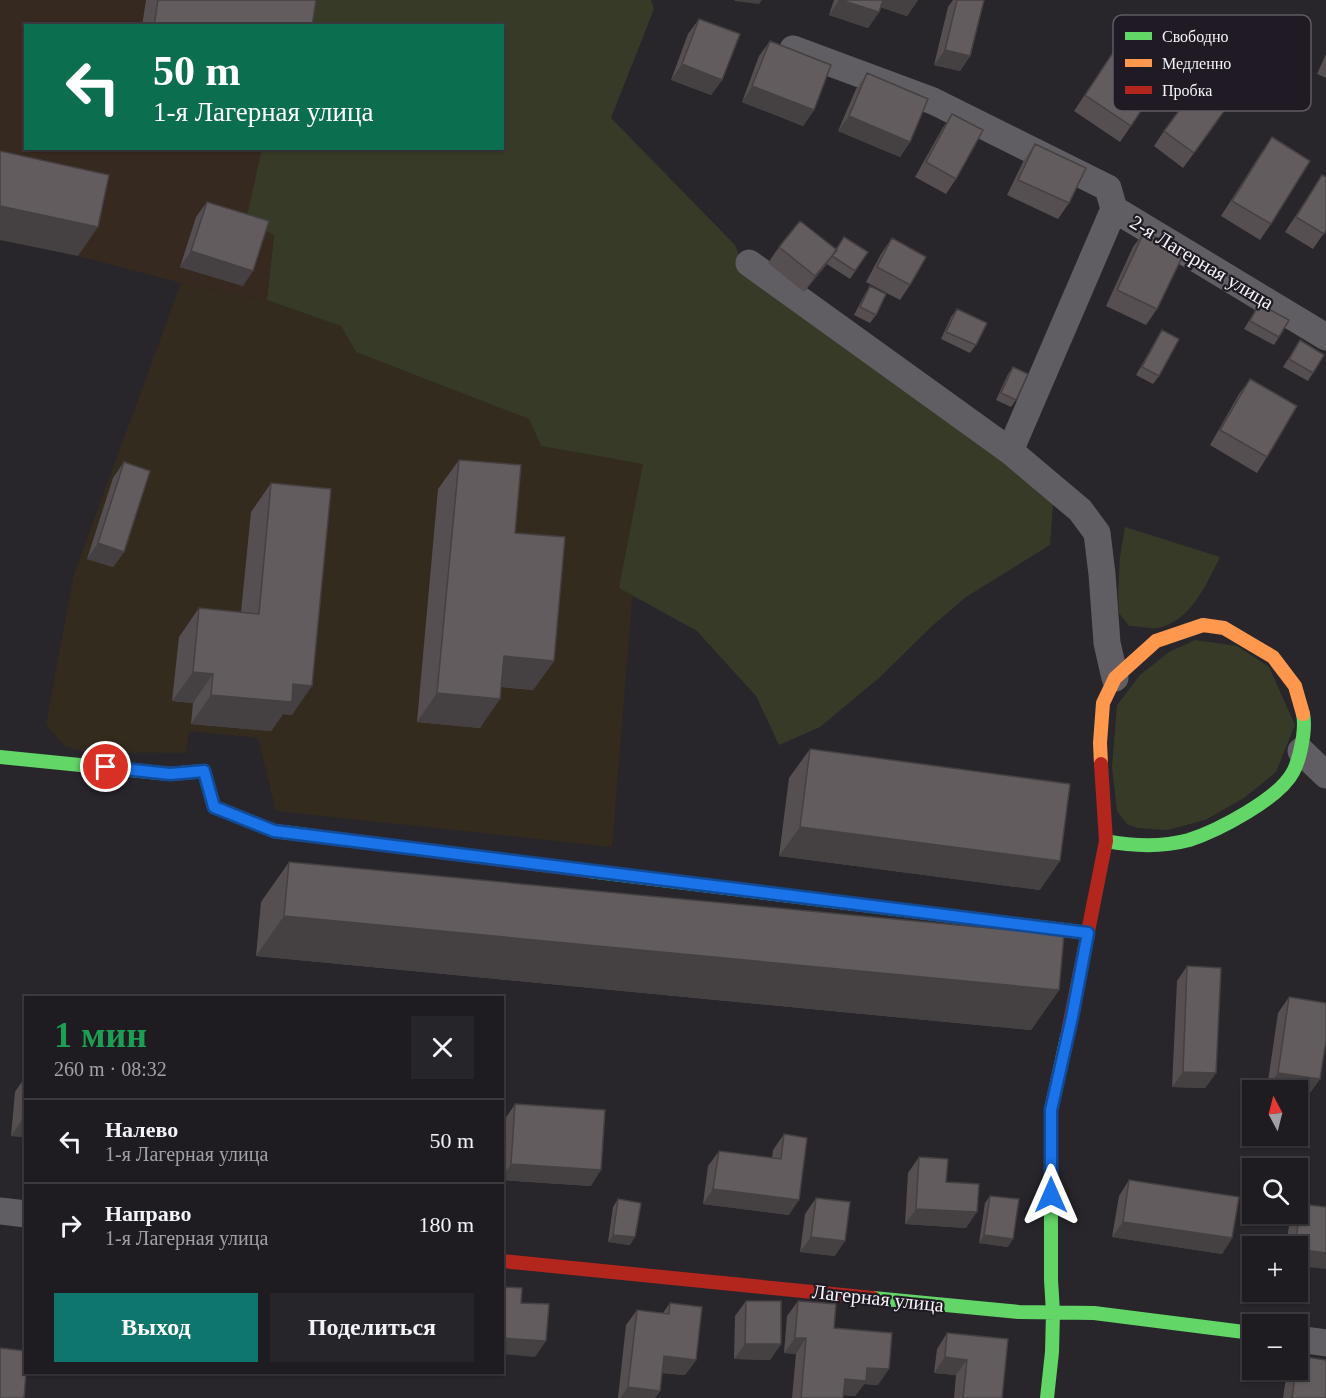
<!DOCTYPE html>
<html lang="ru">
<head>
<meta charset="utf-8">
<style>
	:root { --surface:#1e1c20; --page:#262529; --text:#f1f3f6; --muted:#a1a1a5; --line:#3c3a3e; --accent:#0f766e }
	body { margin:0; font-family:"Times New Roman",serif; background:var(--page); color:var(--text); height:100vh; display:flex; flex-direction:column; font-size:22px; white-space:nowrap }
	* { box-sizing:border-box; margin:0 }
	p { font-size:20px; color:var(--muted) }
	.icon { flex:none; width:33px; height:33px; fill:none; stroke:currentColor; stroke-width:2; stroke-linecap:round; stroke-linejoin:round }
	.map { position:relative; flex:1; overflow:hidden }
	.sheet { position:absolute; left:24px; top:996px; width:480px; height:378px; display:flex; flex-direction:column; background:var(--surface); border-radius:0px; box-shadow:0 2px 4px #0004,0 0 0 2px var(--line) }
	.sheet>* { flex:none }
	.top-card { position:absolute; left:24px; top:24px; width:480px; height:126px; border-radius:0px; box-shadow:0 2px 4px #0004,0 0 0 2px var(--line); background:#0b6e4f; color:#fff; overflow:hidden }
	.needle { width:39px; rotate:353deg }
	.fabs { position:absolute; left:1242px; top:1080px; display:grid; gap:12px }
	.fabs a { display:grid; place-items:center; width:66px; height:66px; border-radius:0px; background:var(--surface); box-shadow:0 2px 4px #0004,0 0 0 2px var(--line); font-size:30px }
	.pin { position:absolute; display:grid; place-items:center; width:51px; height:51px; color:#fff; margin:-26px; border:3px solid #fff; border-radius:50%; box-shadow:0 2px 6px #0007 }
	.me { position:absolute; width:66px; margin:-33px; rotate:0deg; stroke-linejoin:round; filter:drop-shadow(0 0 4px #0008) }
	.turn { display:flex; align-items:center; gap:21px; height:126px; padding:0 30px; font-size:27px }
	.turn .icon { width:78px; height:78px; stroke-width:2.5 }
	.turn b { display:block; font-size:42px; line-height:51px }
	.round { display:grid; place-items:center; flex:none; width:63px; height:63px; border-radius:0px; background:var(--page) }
	.headline { display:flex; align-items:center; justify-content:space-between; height:102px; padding:0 30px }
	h1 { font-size:36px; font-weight:800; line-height:45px; color:#1e9e55 }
	.cta { display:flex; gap:12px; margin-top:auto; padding:12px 30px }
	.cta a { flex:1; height:69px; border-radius:0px; background:var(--accent); color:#fff; font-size:24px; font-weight:800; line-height:69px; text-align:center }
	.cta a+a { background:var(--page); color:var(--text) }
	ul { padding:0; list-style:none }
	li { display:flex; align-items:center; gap:18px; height:84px; padding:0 30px; border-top:2px solid var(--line) }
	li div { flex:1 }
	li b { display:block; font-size:22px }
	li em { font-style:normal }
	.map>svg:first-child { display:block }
</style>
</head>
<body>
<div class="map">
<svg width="1326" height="1398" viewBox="0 0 1326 1398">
	<rect width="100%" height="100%" fill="#28262b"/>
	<path fill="#332b1e" d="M181,283L267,300L341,326L356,352L529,419L541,446L643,464L612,847L276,811L258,738L189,731L186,753L85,752L64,746L46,724L74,574Z"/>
	<path fill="#36291f" d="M0,0H304L300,25L26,26V148L272,149L274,236L267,300L181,283L78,256L0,240Z"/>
	<path fill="#383a28" d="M296,0H651L654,9L611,118L735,245L743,266L1001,455L1053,502L1050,545L966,597L932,626L879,678L820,727L779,745L756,696L697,631L619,588L643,464L541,446L529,419L356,352L341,326L267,300L274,236L252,220H246L262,149L502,148V26L290,25Z
		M1125,527L1220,557C1207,583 1190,623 1157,628C1149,629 1138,626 1129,626L1119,613L1118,594L1120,557Z
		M1195,640L1237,646L1269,667L1295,725L1276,772L1244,798L1205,820L1167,830L1137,828L1127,824L1117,811L1112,767L1117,705L1140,675L1169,652Z"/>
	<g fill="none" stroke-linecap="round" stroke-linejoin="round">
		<path stroke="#605e62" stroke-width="27" d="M793,49L933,101L1108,188L1114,209L1326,337
			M749,263L1010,451L1080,510L1097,533L1102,574L1107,643L1115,678
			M1010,451L1114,209
			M1301,751L1326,775
			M0,1211L26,1214
			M1298,1339L1326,1343"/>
		<path stroke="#63d668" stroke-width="14" d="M0,757L170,774L204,771L214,807L274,831L307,835
			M1106,841C1132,846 1163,847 1189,840C1217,831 1279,799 1293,772C1299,761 1301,749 1303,737C1304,729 1305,722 1303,714
			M589,871L1088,933
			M873,1298L1019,1312L1094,1313L1252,1333
			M1047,1398L1052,1352L1053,1312L1051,1280V1110L1067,1037"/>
		<path stroke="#ff974d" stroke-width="14" d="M1101,764L1100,743L1103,703L1115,678L1156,641L1203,625L1224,628L1273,657L1295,686L1303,714"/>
		<path stroke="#b3261e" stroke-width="14" d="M307,835L589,871
			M1067,1037L1106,841L1101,764
			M502,1261L873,1298"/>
	</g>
	<path fill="#554f51" d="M146,0H316L312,26H142Z
		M834,0H918L907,16L881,7L879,12L868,28L829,15Z
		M953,0H984L970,56L960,71L934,65L948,7Z
		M699,19L722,80L711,95L671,80L688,34Z
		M770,41L814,110L803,126L742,102L759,56Z
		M1114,51L1131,126L1120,142L1074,111Z
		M1326,54V78L1317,74Z
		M867,73L910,142L900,157L838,131L856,89Z
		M952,114L956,179L946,194L915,177L942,129Z
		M1217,122L1183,168L1154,146L1164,131Z
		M1272,138L1271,224L1260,240L1221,216L1261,153Z
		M1035,144L1069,203L1058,219L1007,195L1024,160Z
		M1322,175L1326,230L1313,249L1285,232Z
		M207,202L243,286L180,267L196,217Z
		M1144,232L1157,309L1146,325L1106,306L1133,247Z
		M892,238L910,285L900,300L866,282L881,254Z
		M779,247L836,249L868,252L850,279L827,264L804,292L768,263Z
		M870,286L876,315L870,323L854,315L865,294Z
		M1259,304L1279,337L1274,345L1244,329Z
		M957,309L976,345L970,353L941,339L951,317Z
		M1162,330L1159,376L1153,384L1136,375L1157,338Z
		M1300,340L1313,373L1308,381L1283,367Z
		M1013,367L1016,400L1011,407L996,400L1008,374Z
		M1250,379L1267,457L1257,473L1210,445L1239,394Z
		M459,460L515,533L554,661L533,690L501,687L480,728L417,722L438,489Z
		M124,462V552L113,567L87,559L113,478Z
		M271,483L292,715L283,714L271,731L191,724L193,703L172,701L179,637L199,608L241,612L251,512Z
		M810,749L1040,890L779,856L789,778Z
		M289,862L1059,990L1031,1030L256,956L261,902Z
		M1187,966L1216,1073L1205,1088L1172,1087L1177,981Z
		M1289,997L1320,1079L1309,1094L1267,1088L1278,1013Z
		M25,1077L26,1137L11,1136L15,1092Z
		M515,1104L591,1186L502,1180V1151L505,1119Z
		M784,1134L789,1215L703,1204L708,1166L719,1151L772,1158L773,1150Z
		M919,1157L946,1182L966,1228L905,1224L908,1173Z
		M1129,1180L1232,1238L1222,1254L1112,1237L1119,1196Z
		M990,1196L1008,1247L979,1243L985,1203Z
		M816,1198L835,1256L800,1252L805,1214Z
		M618,1199L630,1245L608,1242L613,1207Z
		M1301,1204L1298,1246H1286L1290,1219L1294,1214H1298V1208Z
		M746,1301L781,1344L770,1360L734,1359L735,1316Z
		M798,1301L834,1328L878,1385L864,1384L855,1396L844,1395L843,1398H792L796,1354L784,1353L787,1316Z
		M670,1303L696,1360L685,1375L662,1373L660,1391L655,1398H618L626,1325L637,1310L663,1313Z
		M947,1333L1002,1398H954L956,1375L934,1373L937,1349Z
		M1288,1370H1298L1326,1398H1283L1287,1371Z"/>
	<path fill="#454042" d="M735,0H762L759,4L734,1Z
		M839,0H841L879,12L868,28L829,15Z
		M880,0H918L907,16L876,6Z
		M945,50L970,56L960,71L934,65Z
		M682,64L722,80L711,95L671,80Z
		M752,86L814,110L803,126L742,102Z
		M849,116L910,142L900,157L838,131Z
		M0,206L98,227L78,256L0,240Z
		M837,250L826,265L804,292L815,276Z
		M191,251L253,271L243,286L180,267Z
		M98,543L124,552L113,567L87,559Z
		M504,656L554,661L533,690L483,685Z
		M193,672L213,674L193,703L172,701Z
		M293,684L312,686L292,715L283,714L271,731L191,724L211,695Z
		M437,693L500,699L480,728L417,722Z
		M800,827L1060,861L1040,890L779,856Z
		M284,916L1059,990L1031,1030L256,956Z
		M1183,1072L1216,1073L1205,1088L1172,1087Z
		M1278,1073L1320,1079L1309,1094L1298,1093V1090H1283L1267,1088Z
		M22,1120L26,1121V1137L11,1136Z
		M511,1164L601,1170L591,1186L502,1180V1177Z
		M713,1189L799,1200L789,1215L703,1204Z
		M916,1209L977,1212L966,1228L905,1224Z
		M1123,1222L1232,1238L1222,1254L1112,1237Z
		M613,1235L635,1237L630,1245L608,1242Z
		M984,1235L1013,1239L1008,1247L979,1243Z
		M811,1237L845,1241L835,1256L800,1252Z
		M1298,1249L1326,1253V1269L1298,1266Z
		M502,1338L546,1341L535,1357L502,1354Z
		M795,1338H806L796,1354L784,1353Z
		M745,1344H781L770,1360L734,1359Z
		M664,1356L696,1360L685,1375L653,1372Z
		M945,1357L967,1360L956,1375L934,1373Z
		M867,1368L889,1369L878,1385L864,1384L855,1396L834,1395L845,1379Z
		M628,1387L660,1391L655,1398H620Z"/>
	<path fill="#635c5e" stroke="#454042" stroke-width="1.5" d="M158,0H316L312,26H154Z
		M841,0H883L879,12Z
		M957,0H984L970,56L945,50Z
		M699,19L740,34L722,80L682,64Z
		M770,41L831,65L814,110L752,86Z
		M1114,51L1160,82L1131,126L1085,95Z
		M867,73L928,99L910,142L849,116Z
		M1198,85L1227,107L1194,153L1164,131Z
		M952,114L983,130L956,179L926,162Z
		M1272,137L1310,161L1271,224L1232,201Z
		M1035,144L1086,168L1069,203L1018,180Z
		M0,151L109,175L98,227L0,206Z
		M1322,175L1326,177V230L1324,234L1296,217Z
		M207,202L269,221L253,271L191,251Z
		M800,221L837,250L815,276L779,247Z
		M1144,232L1185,251L1157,309L1117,290Z
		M844,237L868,252L855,271L832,256Z
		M892,238L926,257L910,285L877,267Z
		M870,286L886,294L876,315L860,307Z
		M1259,304L1289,320L1279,337L1250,321Z
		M957,309L987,323L976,345L946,332Z
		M1162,330L1179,339L1159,376L1142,367Z
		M1300,340L1324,355L1313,373L1289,359Z
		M1013,367L1028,374L1016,400L1001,393Z
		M1250,379L1297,406L1267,457L1220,430Z
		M459,460L521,465L515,533L565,537L554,661L504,656L500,699L437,693Z
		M124,462L150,471L124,552L98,543Z
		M271,483L331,489L312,686L293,684L292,702L211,695L213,674L193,672L199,608L259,614Z
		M810,749L1070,784L1060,861L800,827Z
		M289,862L1064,935L1059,990L284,916Z
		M1187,966L1221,968L1216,1073L1183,1072Z
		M1289,997L1326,1003V1040L1320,1079L1278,1073Z
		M25,1077H26V1121L22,1120Z
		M515,1104L605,1110L601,1170L511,1164Z
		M784,1134L807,1138L799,1200L713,1189L719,1151L781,1159Z
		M919,1157L948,1159L946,1182L979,1184L977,1212L916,1209Z
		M1129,1180L1239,1197L1232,1238L1123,1222Z
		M990,1196L1019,1199L1013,1239L984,1235Z
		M816,1198L850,1202L845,1241L811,1237Z
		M618,1199L641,1203L635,1237L613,1235Z
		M1301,1204L1326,1207V1253L1298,1249V1246H1295Z
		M502,1287L522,1288L521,1303L549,1304L546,1341L502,1338Z
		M746,1301H781V1344H745Z
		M798,1301L836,1304L834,1328L892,1333L889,1369L867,1368L866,1381L845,1379L843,1398H801L806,1338H795Z
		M670,1303L702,1307L696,1360L664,1356L660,1391L628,1387L637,1310L669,1314Z
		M947,1333L1008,1339L1002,1398H963L967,1360L945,1357Z
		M0,1348L26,1351V1372L24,1398H0Z
		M1298,1356L1326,1360V1398H1292L1296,1370H1298Z"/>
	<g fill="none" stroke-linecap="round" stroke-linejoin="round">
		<defs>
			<path id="route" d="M106,767L170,774L204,771L214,807L274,831L1088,933L1072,1017L1051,1110V1195"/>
		</defs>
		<use href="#route" stroke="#114b97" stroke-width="15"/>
		<use href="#route" stroke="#1a73e8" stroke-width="10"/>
	</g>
	<g text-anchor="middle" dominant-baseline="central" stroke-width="4.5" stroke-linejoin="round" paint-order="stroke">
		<g font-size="20" fill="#f6f3f9" stroke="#1f1a23">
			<text transform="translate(1202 262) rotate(31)">2-я Лагерная улица</text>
			<text transform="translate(878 1298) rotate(6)">Лагерная улица</text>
		</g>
	</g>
	<rect x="1113" y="15" width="198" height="96" rx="9" fill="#1f1a23" stroke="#605b63" stroke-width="1.5"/>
	<rect x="1125" y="32" width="27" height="8" fill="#63d668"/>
	<rect x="1125" y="59" width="27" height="8" fill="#ff974d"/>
	<rect x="1125" y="86" width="27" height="8" fill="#b3261e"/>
	<g font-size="16" fill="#f6f3f9">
		<text x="1162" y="42">Свободно</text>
		<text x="1162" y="69">Медленно</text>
		<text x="1162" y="96">Пробка</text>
	</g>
</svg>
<div class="fabs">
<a><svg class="needle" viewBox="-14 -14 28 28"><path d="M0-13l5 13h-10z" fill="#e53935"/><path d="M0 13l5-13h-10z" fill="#a1a1a5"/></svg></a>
<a><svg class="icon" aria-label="search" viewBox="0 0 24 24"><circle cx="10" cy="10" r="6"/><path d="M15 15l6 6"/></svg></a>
<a>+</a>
<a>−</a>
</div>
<div class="pin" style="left:106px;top:767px;background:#d93025"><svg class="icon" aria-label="arrive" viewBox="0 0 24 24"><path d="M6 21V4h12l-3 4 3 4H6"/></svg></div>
<svg class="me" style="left:1051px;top:1195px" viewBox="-20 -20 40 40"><path d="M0-17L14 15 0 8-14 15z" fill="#1a73e8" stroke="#fff" stroke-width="4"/></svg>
<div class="top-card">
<div class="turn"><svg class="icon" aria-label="left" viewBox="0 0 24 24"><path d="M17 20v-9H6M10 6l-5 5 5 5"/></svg><div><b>50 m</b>1-я Лагерная улица</div></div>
</div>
<section class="sheet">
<div class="headline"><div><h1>1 мин</h1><p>260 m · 08:32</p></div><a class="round"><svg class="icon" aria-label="close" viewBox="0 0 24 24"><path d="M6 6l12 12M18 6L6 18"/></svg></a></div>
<ul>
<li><svg class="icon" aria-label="left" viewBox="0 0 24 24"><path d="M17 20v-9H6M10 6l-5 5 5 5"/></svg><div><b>Налево</b><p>1-я Лагерная улица</p></div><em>50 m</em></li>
<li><svg class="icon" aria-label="right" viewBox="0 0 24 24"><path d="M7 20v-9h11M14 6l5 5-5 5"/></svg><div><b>Направо</b><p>1-я Лагерная улица</p></div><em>180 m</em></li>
</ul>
<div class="cta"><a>Выход</a><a>Поделиться</a></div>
</section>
</div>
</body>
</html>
